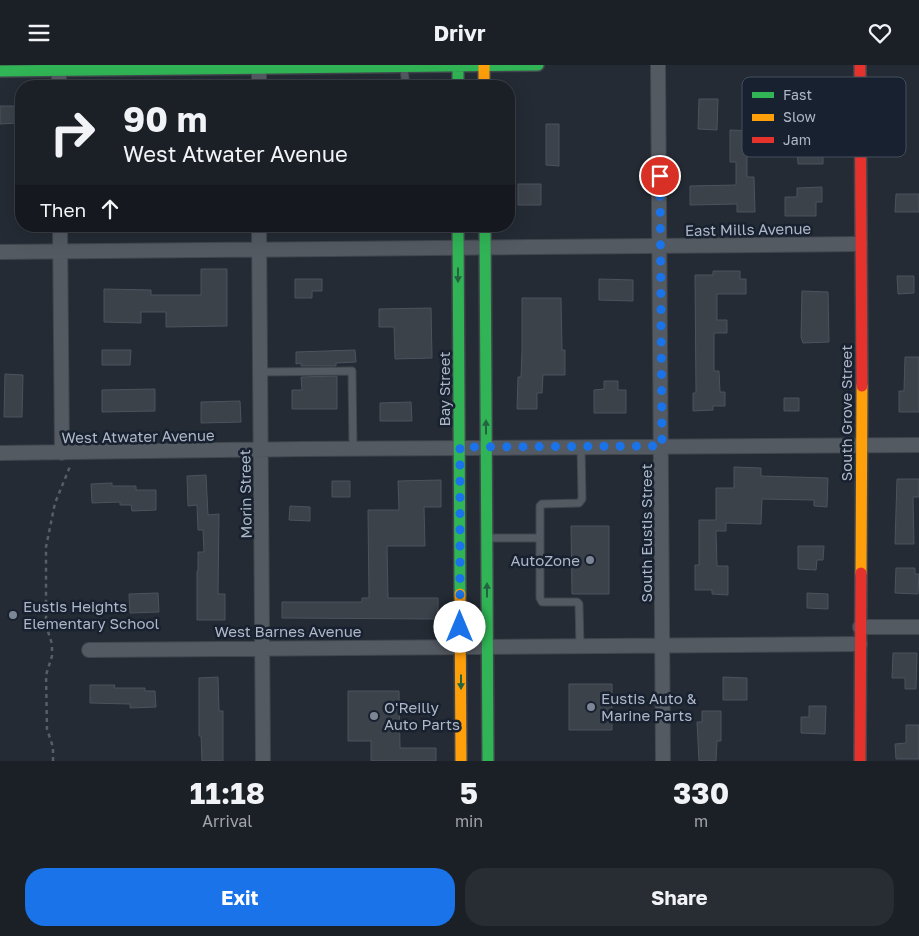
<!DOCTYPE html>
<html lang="en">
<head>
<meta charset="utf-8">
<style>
	:root { --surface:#1b2027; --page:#282d33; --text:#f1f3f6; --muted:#a0a3a7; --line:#393e44; --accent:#1a73e8 }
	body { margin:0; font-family:"Golos Text",sans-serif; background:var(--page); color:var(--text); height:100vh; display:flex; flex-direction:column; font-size:19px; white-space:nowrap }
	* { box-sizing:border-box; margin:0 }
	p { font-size:16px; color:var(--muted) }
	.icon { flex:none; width:28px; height:28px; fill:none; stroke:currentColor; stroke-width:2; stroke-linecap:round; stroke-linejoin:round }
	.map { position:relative; height:696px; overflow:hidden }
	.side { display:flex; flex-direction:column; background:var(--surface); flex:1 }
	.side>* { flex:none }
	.hud { position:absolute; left:15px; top:15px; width:500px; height:152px; border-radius:20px; box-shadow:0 5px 20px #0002,0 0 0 1px var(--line); background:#1b2027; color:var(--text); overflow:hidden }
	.pin { position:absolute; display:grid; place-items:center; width:42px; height:42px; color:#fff; margin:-21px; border:2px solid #fff; border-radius:50%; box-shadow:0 1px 5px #0007 }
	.me { position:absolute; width:55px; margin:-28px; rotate:0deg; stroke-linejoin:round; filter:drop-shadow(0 0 4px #0008) }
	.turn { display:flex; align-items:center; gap:18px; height:105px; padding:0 25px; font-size:22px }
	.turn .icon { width:65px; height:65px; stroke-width:2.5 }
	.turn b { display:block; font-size:35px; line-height:42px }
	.then { display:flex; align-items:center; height:48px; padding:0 25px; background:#0003; gap:10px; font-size:19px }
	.eta { display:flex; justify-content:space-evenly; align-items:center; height:85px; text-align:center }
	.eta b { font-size:30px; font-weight:700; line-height:35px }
	.primary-button { display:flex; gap:10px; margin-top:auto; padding:10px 25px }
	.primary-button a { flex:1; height:58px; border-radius:20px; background:var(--accent); color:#fff; font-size:20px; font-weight:700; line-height:58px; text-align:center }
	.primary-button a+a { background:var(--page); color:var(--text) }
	header { display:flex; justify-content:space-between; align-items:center; height:65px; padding:0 25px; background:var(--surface); font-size:22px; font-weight:700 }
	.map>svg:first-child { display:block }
</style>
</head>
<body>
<header><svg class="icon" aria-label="menu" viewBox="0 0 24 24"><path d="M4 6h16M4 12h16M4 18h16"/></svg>Drivr<svg class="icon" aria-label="heart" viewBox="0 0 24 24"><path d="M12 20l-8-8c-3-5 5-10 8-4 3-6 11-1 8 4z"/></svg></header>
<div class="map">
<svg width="919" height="696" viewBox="0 0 919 696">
	<rect width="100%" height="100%" fill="#242b34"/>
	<path fill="#3c424a" stroke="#4c535c" d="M824,27V41H817L818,55H815L816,86H823V99H798L795,48H785L784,34L796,33V28Z
		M699,34H718L717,65L698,64Z
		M0,41H19V58L0,59Z
		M546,59H559V101L546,100Z
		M730,65L752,66L751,84H747V112H754L755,147H737V139L690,140V121L736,120V97H730Z
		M518,119H541V140H518Z
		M822,122V137H816V151H785V132H797V123Z
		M896,129H919V147H895Z
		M201,204H227V261L166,262V247H141V258L104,257V224L151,225V230H201Z
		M713,206H740V214H746V229H717V255H727V268H714V306H719L720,327H725V341H713V345L693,346V328H696L695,210H713Z
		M897,211H914V228L898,229Z
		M295,214H322V226H312V233H295Z
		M599,214L633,215V236L599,235Z
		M802,226L828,227L829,277L803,278L801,272Z
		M522,233H561L562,285H565V310H543L542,328H537V344H517L518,312H521L522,286Z
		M431,243L432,293L395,294L394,262H379V244Z
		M102,285H131L130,300H102Z
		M355,285L356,297L336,298V301H301V298L296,299V287Z
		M905,292H919V347H899V326H904Z
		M5,309L23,310L22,352H4Z
		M337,311V344H292V325H302L301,312Z
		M604,316H618V325H626V348H594V325L604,324Z
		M155,324V346L102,347V325Z
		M784,333H799V346H784Z
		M240,336L241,357L201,358V337Z
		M411,337L412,356H380V338Z
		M734,402L761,403V411L828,413L827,442L814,441V435L762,434L761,459L726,458V466H716L717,501H728V530L712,529V525H695V500H699V455H716V423H734Z
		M206,410L208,450L219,449L218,529H225V555H197V506H198V487H204L203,465H198L197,440L188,441L187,411Z
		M897,414H919V432H913L914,479H895Z
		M441,415V442H424L425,481H387L388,533H438V554L282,553V537H362V533H369L368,445H399L398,416Z
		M332,416H350V432H332Z
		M112,418V421H136V425H156V445L132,446L131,440H120V437L92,438L91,419Z
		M290,441L310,442V456L289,455Z
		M571,461H609V529H572Z
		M798,481H824L823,495H817L816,505L798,504Z
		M896,503H915V509H919L918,529L895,528Z
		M158,528L159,547L130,548L129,529Z
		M807,528L828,529V544L807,543Z
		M893,588H917L916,624H905V613H892Z
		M218,612L219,646H223V696H202L201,671H199V613Z
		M723,612L747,613V635H723Z
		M569,619H612V665H569Z
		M90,620H115L114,623H145V626H155L156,642L130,643V639L90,638Z
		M348,626H399L400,683H436V696H371V676H348Z
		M809,641H826L825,669L801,668V652H809Z
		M702,646H721V676H717L716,696H699L697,657H702Z
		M906,660H919V694H896L895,679L906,678Z"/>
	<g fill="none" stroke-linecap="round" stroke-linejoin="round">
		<defs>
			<path id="lane" d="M404,4L406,21
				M260,307L352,306L353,383
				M489,473H540V441L542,439L579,438L582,434L581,382
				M540,473V533L542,537H577L579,539L580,582"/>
			<path id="street" d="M59,0V21
				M658,0L663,696
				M259,21V0
				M60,161L62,388
				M259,161L263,696
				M0,187L860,179
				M0,388L302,384L919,380
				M860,562H919
				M89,585L860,579"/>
			<path id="fast" d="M458,0V21
				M0,6L538,0
				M458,161L460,529
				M485,161L488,696"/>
			<path id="slow" d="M484,0V21
				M861,508L862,321
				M460,529L461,696"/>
			<path id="jam" d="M860,0L862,321
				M860,696L861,508"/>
		</defs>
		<use href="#lane" stroke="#41464d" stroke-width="9"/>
		<use href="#street" stroke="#41464d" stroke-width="16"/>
		<use href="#fast" stroke="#41464d" stroke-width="14"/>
		<use href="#slow" stroke="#41464d" stroke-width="14"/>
		<use href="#jam" stroke="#41464d" stroke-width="14"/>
		<path stroke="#575e65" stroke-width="2.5" stroke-dasharray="4 4" stroke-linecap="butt" d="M53,696V682L47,664L46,610L52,591V579L46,560V482L55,438L71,399"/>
		<use href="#lane" stroke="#545a62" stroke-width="7"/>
		<use href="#street" stroke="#545a62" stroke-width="14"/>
		<use href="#fast" stroke="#30b455" stroke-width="11"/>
		<use href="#slow" stroke="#ff9f0a" stroke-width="11"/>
		<use href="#jam" stroke="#e5322d" stroke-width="11"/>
	</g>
	<defs><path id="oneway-solid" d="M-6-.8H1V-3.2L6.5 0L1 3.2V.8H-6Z" transform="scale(1.25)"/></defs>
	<g fill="#236340">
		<use href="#oneway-solid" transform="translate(458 210) rotate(90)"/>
		<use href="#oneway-solid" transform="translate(486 362) rotate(-90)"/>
		<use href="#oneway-solid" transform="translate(487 525) rotate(-90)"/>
		<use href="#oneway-solid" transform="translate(461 617) rotate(90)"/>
	</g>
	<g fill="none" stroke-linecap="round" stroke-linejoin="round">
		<path stroke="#1a73e8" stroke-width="9" stroke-dasharray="0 16.2" d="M460,562V382L662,381L660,111"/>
	</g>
	<g fill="#7d8694" stroke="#18212f" stroke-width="2">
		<circle cx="590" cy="495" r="5"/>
		<circle cx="13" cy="550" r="5"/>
		<circle cx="591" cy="642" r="5"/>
		<circle cx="374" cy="651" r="5"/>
	</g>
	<g text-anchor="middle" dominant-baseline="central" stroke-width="5" stroke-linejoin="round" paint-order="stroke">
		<g font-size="15" fill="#adb7c7" stroke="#18212f">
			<text transform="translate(748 164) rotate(-1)">East Mills Avenue</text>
			<text transform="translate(444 324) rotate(-90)">Bay Street</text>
			<text transform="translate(846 348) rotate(-90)">South Grove Street</text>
			<text transform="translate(138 371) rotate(-1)">West Atwater Avenue</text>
			<text transform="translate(245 429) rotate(-91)">Morin Street</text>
			<text transform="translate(646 468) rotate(-90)">South Eustis Street</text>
			<text x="288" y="566">West Barnes Avenue</text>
		</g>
		<g font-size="15" fill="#adb7c7" stroke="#18212f" text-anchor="start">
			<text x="580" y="495" text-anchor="end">AutoZone</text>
			<text x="23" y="541">Eustis Heights<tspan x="23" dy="17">Elementary School</tspan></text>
			<text x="601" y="633">Eustis Auto &amp;<tspan x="601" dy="17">Marine Parts</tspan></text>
			<text x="384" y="642">O'Reilly<tspan x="384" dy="17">Auto Parts</tspan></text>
		</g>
	</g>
	<rect x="742" y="12" width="164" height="80" rx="8" fill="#18212f" stroke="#454e5d" stroke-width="1"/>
	<rect x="752" y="27" width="22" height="6" fill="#30b455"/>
	<rect x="752" y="49" width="22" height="7" fill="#ff9f0a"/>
	<rect x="752" y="72" width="22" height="6" fill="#e5322d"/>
	<g font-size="14" fill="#adb7c7">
		<text x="783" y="35">Fast</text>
		<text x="783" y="57">Slow</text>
		<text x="783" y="80">Jam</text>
	</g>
</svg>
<div class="pin" style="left:660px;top:111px;background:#d93025"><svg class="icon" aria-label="arrive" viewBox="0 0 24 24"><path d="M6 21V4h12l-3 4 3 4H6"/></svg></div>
<svg class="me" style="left:460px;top:562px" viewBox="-20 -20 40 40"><circle r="19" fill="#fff"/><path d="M0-13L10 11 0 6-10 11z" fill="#1a73e8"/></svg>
<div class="hud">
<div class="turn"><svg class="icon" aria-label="right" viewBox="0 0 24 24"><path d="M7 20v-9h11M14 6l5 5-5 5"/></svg><div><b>90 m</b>West Atwater Avenue</div></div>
<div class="then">Then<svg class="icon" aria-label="ahead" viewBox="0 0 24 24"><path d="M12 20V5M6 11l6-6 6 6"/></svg></div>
</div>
</div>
<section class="side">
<div class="eta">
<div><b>11:18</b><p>Arrival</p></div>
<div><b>5</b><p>min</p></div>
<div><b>330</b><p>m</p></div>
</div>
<div class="primary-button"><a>Exit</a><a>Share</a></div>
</section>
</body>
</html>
